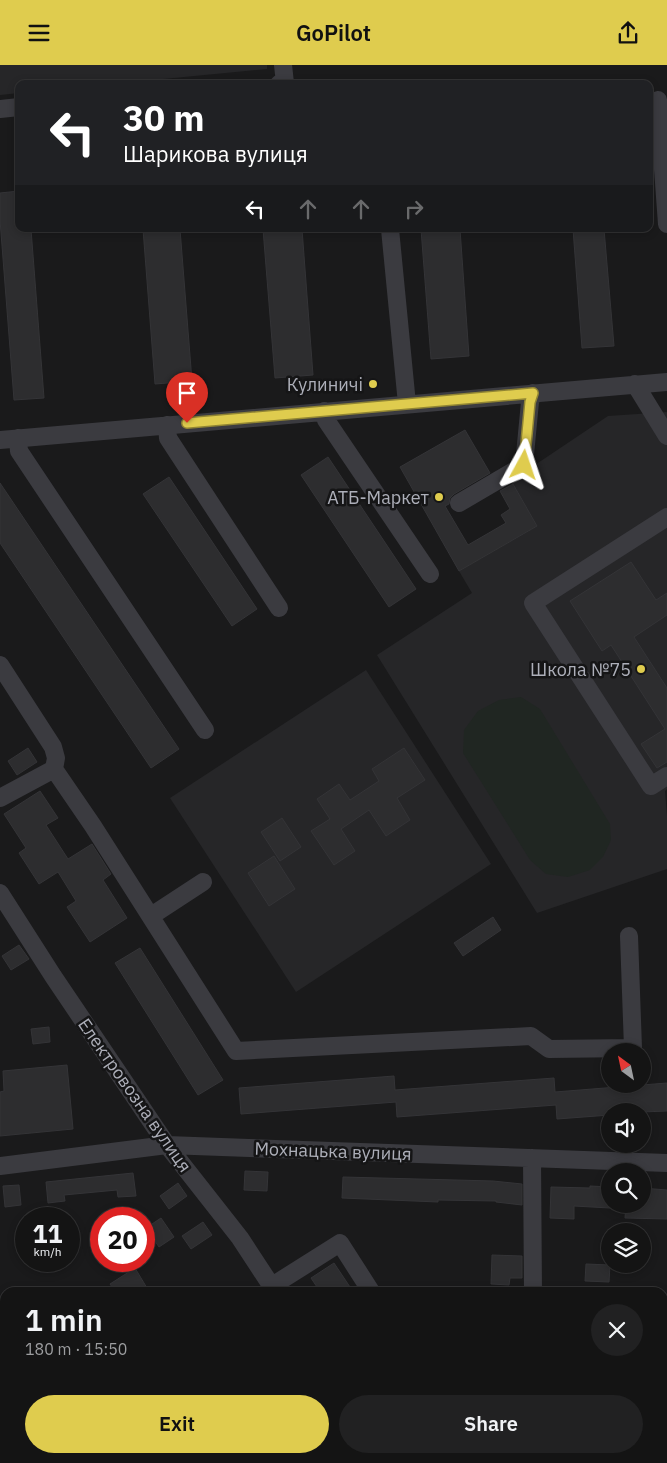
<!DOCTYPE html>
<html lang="en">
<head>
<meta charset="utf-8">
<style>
	:root { --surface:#141414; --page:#212122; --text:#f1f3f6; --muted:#9d9ea0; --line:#333334; --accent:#dfcc4e }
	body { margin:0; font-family:"IBM Plex Sans",sans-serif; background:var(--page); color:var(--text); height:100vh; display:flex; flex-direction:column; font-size:19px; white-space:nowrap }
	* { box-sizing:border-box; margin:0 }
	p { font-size:16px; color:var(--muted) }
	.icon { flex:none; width:28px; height:28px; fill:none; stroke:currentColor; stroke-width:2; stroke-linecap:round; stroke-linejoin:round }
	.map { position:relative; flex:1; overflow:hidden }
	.side { position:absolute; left:0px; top:1222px; width:668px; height:176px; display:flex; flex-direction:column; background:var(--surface); border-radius:15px 15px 0 0; box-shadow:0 2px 8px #0003,0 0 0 1px var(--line) }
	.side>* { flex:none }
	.banner { position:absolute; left:15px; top:15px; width:638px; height:152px; border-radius:10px; box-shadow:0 2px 8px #0003,0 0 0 1px var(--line); background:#202124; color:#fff; overflow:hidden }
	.needle { width:32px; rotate:327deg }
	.buttons { position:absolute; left:601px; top:978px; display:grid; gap:10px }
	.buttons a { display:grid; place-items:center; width:50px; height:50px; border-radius:50%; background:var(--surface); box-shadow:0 2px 8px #0003,0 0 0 1px var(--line); font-size:25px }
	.speed { position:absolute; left:15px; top:1142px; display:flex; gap:10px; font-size:25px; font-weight:700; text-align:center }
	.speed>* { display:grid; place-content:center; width:65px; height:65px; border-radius:50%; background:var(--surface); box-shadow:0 2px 8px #0003,0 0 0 1px var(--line); line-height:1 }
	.speed small { font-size:12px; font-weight:400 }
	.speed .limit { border:8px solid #d22; background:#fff; color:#111 }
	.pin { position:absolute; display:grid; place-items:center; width:42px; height:42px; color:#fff; margin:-51px -21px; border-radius:50% 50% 50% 0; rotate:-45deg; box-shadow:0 0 5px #0007 }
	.pin .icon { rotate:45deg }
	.me { position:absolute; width:55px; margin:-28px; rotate:5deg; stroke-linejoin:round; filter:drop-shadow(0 0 4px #0008) }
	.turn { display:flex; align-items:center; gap:18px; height:105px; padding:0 25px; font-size:22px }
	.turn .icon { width:65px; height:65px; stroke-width:2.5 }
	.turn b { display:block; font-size:35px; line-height:42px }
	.lanes { display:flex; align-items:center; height:48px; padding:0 25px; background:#0003; justify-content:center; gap:25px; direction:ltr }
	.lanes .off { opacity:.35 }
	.round { display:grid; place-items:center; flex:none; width:52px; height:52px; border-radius:26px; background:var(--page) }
	.head { display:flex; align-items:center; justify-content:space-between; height:85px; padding:0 25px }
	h1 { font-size:30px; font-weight:600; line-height:38px }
	.action { display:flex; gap:10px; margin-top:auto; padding:10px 25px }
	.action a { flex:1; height:58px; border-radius:30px; background:var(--accent); color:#111; font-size:20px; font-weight:600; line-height:58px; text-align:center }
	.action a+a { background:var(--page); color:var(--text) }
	header { display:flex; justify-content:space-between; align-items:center; height:65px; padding:0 25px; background:var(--accent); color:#111; font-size:22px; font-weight:600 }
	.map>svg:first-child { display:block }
</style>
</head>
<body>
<header><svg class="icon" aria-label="menu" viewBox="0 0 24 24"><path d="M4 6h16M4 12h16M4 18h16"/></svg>GoPilot<svg class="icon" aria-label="share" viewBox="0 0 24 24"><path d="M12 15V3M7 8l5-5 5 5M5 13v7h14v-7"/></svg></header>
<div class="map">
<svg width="667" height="1398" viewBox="0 0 667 1398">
	<rect width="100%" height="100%" fill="#1a1a1b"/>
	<path fill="#262628" d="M0,0H267V4L112,19H19V28L0,30Z
		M667,347V724L665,726L667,751V804L537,848L377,590L472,528L459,506L537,461L511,416L608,351Z
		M366,605L491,799L296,927L170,733Z"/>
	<path fill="#202622" d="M521,632L540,644L610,759L611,775L603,792L590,805L568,812L546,809L530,795L463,688L464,665L478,646L499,635Z"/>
	<path fill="#2d2d2f" stroke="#343437" d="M19,126V164H31L44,333L14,335L0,155V128Z
		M143,164H180L192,316L155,319Z
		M263,164H302L313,310L275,313Z
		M421,164H460L469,291L431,294Z
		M573,164H604L614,281L582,283Z
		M465,365L490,408L454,429L450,433L449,439L445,441L468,480L506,458L501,450L510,444L500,426L513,419L537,461L459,506L400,402Z
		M328,392L416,524L389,542L301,410Z
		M169,412L257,544L232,561L143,429Z
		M0,418L179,684L151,703L0,478Z
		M631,497L656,535L667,528V550L634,572L667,623V697L657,703L641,679L665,664L611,580L602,586L570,536Z
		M28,683L37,697L17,710L8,696Z
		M404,683L425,715L397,733L410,755L386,771L369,745L341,764L355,786L334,800L311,766L330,754L317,734L339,719L350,735L379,716L372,704Z
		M40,726L58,753L46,760L68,794L92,779L111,809L103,815L127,853L90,877L67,842L76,836L58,807L39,819L19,788L26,783L4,749Z
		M282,753L301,782L280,796L261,767Z
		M274,791L295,824L269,841L248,808Z
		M493,852L501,865L463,891L454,878Z
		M19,880L29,894L11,905L2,891Z
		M140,883L223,1015L198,1030L115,898Z
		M49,962L50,977L33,979L31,964Z
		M67,1000L73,1064L0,1071V1027L4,1026L3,1006Z
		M394,1011L395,1025L554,1013L555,1027L667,1018V1046L642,1047V1046H610V1050L557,1054L556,1040L397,1052L396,1037L241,1049L239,1023Z
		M245,1106L268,1107L267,1126L244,1125Z
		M133,1108L136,1131L118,1132L117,1125L64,1130L65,1136L48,1138L46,1117Z
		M343,1112L493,1116L522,1119V1140L496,1137V1136L438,1135V1137L342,1133Z
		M178,1118L187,1131L169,1144L160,1131Z
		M19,1120L21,1140L5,1142L3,1121Z
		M590,1121L610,1122V1143L574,1141V1154L550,1153L551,1122L590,1123Z
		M642,1123L667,1125V1154L625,1153L626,1139H642Z
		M161,1153L174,1172L159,1182L146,1163Z
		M203,1157L212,1170L191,1184L182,1171Z
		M492,1190L522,1191V1213H510L509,1220L491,1219Z
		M334,1198L354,1228H321L311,1213Z
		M586,1199L610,1200L609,1217L585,1216Z
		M135,1203L150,1228H116L110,1219Z"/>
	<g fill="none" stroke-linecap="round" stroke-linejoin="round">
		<path stroke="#3b3b40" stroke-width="18" d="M279,19L285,18L283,0
			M658,35L667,159
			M0,44L19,42
			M390,164L407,339
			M635,319L667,371
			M324,346L326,355L430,509
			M167,360L168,373L279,543
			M18,373L19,386L205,665
			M0,375L667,317
			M459,438L524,400L530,337L533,328
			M667,452L533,538L651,721L667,711
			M0,600L53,682L56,693L54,704L0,733
			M54,704L93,761L236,986L531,971L549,984L633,983L629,871
			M0,828L53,911L167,1080L240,1173L276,1228
			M151,851L203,817
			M532,1093L533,1228
			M0,1101L167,1080L667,1098
			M272,1221L340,1178L372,1228
			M0,1306L5,1305
			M151,1394L154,1398
			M384,1394L387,1398
			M503,1394L506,1398"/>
	</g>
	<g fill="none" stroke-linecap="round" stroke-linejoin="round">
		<defs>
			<path id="route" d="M187,358L533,328L530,337L524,400"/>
		</defs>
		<use href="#route" stroke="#918533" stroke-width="12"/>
		<use href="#route" stroke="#dfcc4e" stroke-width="9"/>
	</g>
	<g fill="#dfcc4e" stroke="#151516" stroke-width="2">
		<circle cx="373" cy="319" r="5"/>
		<circle cx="439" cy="432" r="5"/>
		<circle cx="641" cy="604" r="5"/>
	</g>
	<g text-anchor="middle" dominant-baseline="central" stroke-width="5" stroke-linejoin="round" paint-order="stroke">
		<g font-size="18" fill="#adafb9" stroke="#151516" text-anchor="end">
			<text x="363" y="319">Кулиничі</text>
			<text x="429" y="432">АТБ-Маркет</text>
			<text x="631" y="604">Школа №75</text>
		</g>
		<g font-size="18" fill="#adafb9" stroke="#151516">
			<text transform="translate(135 1030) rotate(55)">Електровозна вулиця</text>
			<text transform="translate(333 1086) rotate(2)">Мохнацька вулиця</text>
		</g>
	</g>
</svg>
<div class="buttons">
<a><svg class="needle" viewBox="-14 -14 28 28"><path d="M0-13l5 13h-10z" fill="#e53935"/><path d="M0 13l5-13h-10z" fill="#9d9ea0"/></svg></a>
<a><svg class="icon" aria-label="sound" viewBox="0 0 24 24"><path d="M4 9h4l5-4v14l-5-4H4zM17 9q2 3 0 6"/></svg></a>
<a><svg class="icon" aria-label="search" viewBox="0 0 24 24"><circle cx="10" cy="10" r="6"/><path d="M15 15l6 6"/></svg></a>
<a><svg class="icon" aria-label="layers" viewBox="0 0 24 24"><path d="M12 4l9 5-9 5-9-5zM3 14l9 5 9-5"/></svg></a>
</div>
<div class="speed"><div>11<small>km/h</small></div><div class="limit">20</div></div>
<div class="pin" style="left:187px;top:358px;background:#d93025"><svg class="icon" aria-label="arrive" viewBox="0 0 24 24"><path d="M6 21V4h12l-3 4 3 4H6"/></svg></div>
<svg class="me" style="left:524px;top:400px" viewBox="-20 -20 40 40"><path d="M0-17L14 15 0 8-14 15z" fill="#dfcc4e" stroke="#fff" stroke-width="4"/></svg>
<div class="banner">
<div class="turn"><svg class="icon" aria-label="left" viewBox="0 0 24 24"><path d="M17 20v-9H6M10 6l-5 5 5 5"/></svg><div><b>30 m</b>Шарикова вулиця</div></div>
<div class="lanes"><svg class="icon" aria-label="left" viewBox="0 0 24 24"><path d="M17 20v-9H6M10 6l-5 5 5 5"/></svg><svg class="icon off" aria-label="ahead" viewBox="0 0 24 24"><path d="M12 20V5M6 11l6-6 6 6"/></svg><svg class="icon off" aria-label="ahead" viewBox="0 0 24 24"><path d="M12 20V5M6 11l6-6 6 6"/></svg><svg class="icon off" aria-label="right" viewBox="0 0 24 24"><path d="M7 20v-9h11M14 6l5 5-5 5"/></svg></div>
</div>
<section class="side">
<div class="head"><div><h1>1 min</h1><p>180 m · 15:50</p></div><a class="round"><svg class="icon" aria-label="close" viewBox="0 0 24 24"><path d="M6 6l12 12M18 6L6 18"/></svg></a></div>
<div class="action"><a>Exit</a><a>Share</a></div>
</section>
</div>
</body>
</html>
